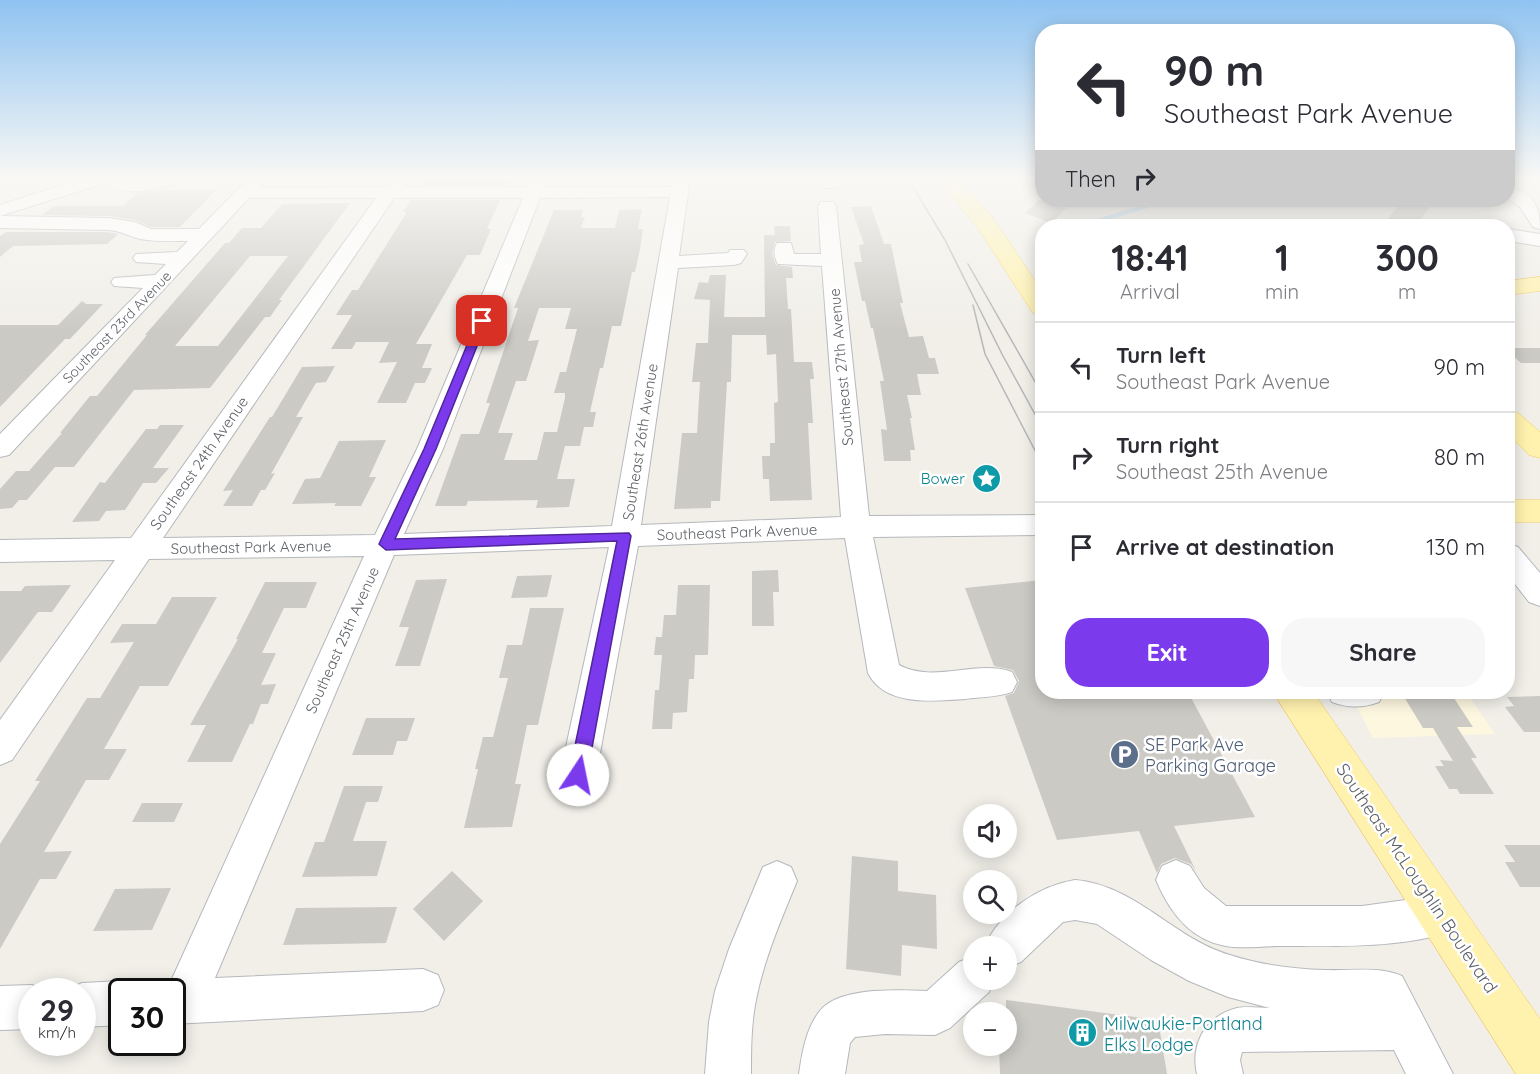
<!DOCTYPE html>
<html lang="en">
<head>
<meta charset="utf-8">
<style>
	:root { --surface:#fff; --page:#f7f7f7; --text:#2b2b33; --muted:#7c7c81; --line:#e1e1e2; --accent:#7c3aed }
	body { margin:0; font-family:Quicksand,sans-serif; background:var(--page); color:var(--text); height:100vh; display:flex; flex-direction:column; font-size:22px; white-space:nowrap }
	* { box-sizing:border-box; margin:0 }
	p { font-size:20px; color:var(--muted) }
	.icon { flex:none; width:33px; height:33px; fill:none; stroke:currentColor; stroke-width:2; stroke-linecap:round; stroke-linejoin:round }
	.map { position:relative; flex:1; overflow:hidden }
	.sheet { position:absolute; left:1035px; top:219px; width:480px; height:480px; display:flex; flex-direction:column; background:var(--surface); border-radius:24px; box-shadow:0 3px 15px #0003 }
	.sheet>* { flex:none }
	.top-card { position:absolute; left:1035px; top:24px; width:480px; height:183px; border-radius:24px; box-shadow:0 3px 15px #0003; background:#fff; color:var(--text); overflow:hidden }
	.buttons { position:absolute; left:963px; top:804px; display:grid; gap:12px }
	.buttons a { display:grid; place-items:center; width:54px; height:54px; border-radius:50%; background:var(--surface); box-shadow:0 3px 15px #0003; font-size:30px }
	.speed { position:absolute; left:18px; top:978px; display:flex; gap:12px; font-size:30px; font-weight:700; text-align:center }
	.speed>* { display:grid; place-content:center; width:78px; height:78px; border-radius:50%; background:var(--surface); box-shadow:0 3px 15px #0003; line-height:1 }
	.speed small { font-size:15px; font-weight:400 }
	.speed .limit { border:3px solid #111; border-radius:9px; background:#fff; color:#111 }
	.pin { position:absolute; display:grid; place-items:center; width:51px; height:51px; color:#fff; margin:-26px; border-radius:12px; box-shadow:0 3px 9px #0006 }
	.me { position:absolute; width:66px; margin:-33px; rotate:11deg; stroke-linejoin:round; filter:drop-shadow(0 0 4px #0008) }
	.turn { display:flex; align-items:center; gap:21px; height:126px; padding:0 30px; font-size:27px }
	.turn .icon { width:78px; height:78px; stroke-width:2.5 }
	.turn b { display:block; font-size:42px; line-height:51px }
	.then { display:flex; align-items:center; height:57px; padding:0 30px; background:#0003; gap:12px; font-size:22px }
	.eta { display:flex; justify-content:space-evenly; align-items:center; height:102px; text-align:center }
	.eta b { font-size:36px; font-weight:800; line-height:42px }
	.cta { display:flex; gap:12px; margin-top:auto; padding:12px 30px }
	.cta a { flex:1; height:69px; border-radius:24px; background:var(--accent); color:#fff; font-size:24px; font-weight:800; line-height:69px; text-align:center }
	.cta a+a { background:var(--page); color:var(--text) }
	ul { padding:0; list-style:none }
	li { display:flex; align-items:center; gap:18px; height:90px; padding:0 30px; border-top:2px solid var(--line) }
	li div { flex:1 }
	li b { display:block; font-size:22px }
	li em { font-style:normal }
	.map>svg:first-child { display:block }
</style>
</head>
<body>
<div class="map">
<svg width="1540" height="1074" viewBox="0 0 1540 1074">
	<rect width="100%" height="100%" fill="#f1efe8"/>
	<path fill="#fef7e0" d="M1349,692H1466L1495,734L1373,738Z"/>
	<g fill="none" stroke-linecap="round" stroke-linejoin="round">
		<path stroke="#aadaff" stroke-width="4" d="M1090,226L1098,221L1166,200"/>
	</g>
	<path fill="#cccac5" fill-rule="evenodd" d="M423,179H511L508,185H420Z
		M159,190H216L180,227H151L135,220L108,216L42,215L53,206H123L138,193Z
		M410,200H500L487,229H491L480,255H467L416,344H432L422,368H432L425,383H415L406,403H377L397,362L379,363L389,342H356L352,349H331L352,315H336L352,290H358L407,212H403Z
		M1039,200H1073L1055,220L1047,222L1025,213Z
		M1403,200L1431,205L1416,226H1396L1386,221Z
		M350,203L279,300H282L270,317H265L210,388L134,390L74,467H55L27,500H19L12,508L0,509V489L16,471H29L62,433H60L90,396H97L147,335H145L225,243H229L242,228H261L282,204ZM250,256H288L218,346H175Z
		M871,206L884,244H891L903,303H900L909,337L923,336L929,358H935L939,374H917L921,395H907L912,418H910L915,450H910L911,461H884L881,429L887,430L880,381H884L873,328H871L865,301H862L854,262H862L859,245L864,244L851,207Z
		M642,209L638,229H643L640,249L635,272H632L621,326H612L603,368H600L590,412H596L593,427H584L580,446H565L557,479H575L569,507L536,508L538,500L468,501L466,506H435L461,434H479L490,403H486L518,308H514L554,210H583L581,217H585L581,228H615L619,210ZM539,308H571L565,329H577L566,372H560L554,393H565V398L557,432H544L537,460H504L513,433H498L516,381H526L539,340L528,341Z
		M774,226H790L791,241L775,242L772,254L776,265L792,267L793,278H786L788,309H791L794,362H812L814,379H810L813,423H808L812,500L770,501L769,479H763L762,456H770V443H775L774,403L778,402L776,354L767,355L766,335H732L731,382H727L720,501H711V508L674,509L682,433H697L700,382H692L696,343H708L710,300L694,299L699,282L708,283L710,275H726L724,317H765L764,235H775Z
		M6,232H108L118,234L107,244L13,246L0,257V236Z
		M82,301L86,304H103L70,339H65L0,407V325H58Z
		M1508,348H1540V363H1521L1508,351Z
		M335,366L326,382L316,383L296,417H303L271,474L275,473L265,490H261L252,506H223L233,490L223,491L270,417H272L302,367Z
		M160,425H184L153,468H169L156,483H143L125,510L106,511L99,521L72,522L100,482L105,483L146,429H157Z
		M386,440L369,477H376L361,506H334L336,503L292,504L305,479L320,478L339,441Z
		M778,570L779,592H773L774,626H752V571Z
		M552,575L547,597L511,598L517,576Z
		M447,579L420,666H395L409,627H399L416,580Z
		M1042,580V692H1188L1255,817L1174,826L1196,871L1191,864L1175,858L1161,864L1157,873L1139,831L1057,840L1005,696L1014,693L1019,681L1013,670L994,666L965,588Z
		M265,582H317L306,608H284L262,653H276L261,685L276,684L268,704H261L253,724H250L232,762H187L206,725H190L238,639H236Z
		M71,585L52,612H38L0,663V591H21L25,586Z
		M678,585H710L708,655H695L694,679H689L687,712L673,713L672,729H652L655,690H659L662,655H654L656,637H662L664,615H676Z
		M172,597H217L168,686H140L104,749H127L109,780H86L44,852L72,851L56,879H40L0,949V844L40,781H35L87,698H100L134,642L110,643L122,624H156Z
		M530,608H564L538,725H527L515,784H521L512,827L464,828L478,769H475L483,737H493L508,678H499L507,645H522Z
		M1401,692H1450L1473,727H1457L1477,758H1471L1494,794H1460L1457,789H1449L1435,766H1444L1440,760L1453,761L1433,728H1423Z
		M1540,696V732H1524L1505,707L1514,706L1507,697Z
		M366,718H415L407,741H397L393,755H352Z
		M344,786H383L378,802H366L353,841H387L377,876L302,877L315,842H324Z
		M142,803H183L174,822H132Z
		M1504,845H1540V887H1520L1505,862H1515Z
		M852,856L898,861V891L936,895L937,949L902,945L901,976L846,969Z
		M452,871L483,901L444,941L413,909Z
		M171,888L152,930L93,931L115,889Z
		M397,907L386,943L283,945L296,908Z
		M1006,1000L1158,1020L1167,1074H1000L999,1046H1006Z"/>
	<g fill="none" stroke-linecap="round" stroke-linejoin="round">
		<defs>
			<path id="minor" d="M81,179L132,181L180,179L178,183C154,189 127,198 105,183L0,216V205Z
				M248,179H266L259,188L384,187L391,179H409L403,187H527L530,179H547L544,187H672L673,179H690L679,256L728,253L730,250H744L747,254L741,263L734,265L678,268L641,525L841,517L822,266L778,264C774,258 773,249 777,243H791L794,254H821L818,206L821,202H833L836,206L869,516L1042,515V535L873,537L899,665C934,684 976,659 1012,672L1017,682L1012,692C997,697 981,697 965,699C934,701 885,707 868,673L845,538L638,546L596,775L591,787L578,792L565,787L560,775L609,547L394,555L215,978L423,969L438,975L444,990L438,1005L423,1011L172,1024V992H155L157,987L171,981L364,556L149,559L12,760L0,765V720L115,560L0,562V540L131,538L376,198H249L9,455L0,457V434L143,288L114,286L111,282L114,278L155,275L166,264L136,262L133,258L136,254L177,252L188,241C172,241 156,242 140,239C127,236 123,231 108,230L0,228V216L108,218L135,222L151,229H199ZM670,197L612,526L404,534L443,449L540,198ZM394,198H523L417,449L375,535L163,538Z
				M821,179H838L840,184L837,188H825Z
				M1508,187C1533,193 1540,205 1540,229L1533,227L1520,207L1508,199Z
				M1458,220L1465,222L1467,226H1447L1449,222Z
				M1508,229L1540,234V246L1508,241Z
				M1508,544L1518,547L1540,573V606L1529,602L1508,575Z
				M1327,692H1384L1379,702C1363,708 1348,708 1332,702Z
				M1176,860L1190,866L1204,888L1226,906H1362L1442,895L1456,901L1462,915L1456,929C1408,949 1333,946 1280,946C1263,946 1243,949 1226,946C1190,940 1169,911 1156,880L1162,866Z
				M777,861L791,867L797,881C781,920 764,959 756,1000C751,1024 751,1049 751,1074H705L709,1022L715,991L729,949L763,867Z
				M1075,880C1136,885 1174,939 1230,955C1261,965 1293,969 1325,970C1351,971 1378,966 1402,976L1453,1074H1406L1394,1050L1242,1052L1240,1060L1243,1074H1197C1190,1043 1206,1016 1237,1008C1247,1006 1260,1008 1270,1008L1228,997L1189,981L1151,960L1097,924L1075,920L1063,922L1021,962L1006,968V946H985C1000,912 1038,886 1075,880Z
				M974,956V980H994L989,992L950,1028L935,1035L885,1034L855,1037L850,1043L845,1074H799C802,1053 806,1029 819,1012C838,986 899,990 927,991L959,962Z
				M122,981L137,988L139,992H122V1025L82,1027V992H66L67,990L82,983Z
				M32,985L47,992H32V1029L0,1030V986Z"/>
			<path id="major" d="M938,179H959L993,218L1042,291V315L1033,313L977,227Z
				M1540,277V291L1508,295V281Z
				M1508,410L1518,413L1540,432V458L1529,455L1508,434Z
				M1508,500H1540V522H1508Z
				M1273,692H1313L1540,1019V1074H1516Z"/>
		</defs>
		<use href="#minor" stroke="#b5b8bc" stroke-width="2"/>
		<use href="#major" stroke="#f2c960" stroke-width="1"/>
		<use href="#minor" fill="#fff" fill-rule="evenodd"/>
		<use href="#major" fill="#fff2af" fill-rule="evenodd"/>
		<path stroke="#b6b7b8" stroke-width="1.5" d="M908,179L945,240L1003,356L1042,427
			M968,264L1042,394
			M973,305L985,354L1042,464"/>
	</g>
	<linearGradient id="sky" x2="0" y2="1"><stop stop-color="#8fc3f1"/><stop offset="0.54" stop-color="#f9f8f5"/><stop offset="1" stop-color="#f9f8f5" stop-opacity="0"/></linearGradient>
	<rect width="1540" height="330" fill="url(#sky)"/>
	<path fill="#7c3aed" stroke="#51269a" stroke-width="1.5" d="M482,318L487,321L436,449L395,539L629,533L631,536L587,775L584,781L578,783L572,781L569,775L617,541L386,550L379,544L424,449L477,321Z"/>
	<defs>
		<symbol id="sight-disc" viewBox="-11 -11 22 22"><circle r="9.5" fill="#0f9aa8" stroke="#fff"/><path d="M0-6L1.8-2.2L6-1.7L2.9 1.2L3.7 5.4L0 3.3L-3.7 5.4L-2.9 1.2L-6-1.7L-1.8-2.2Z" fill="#fff"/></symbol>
		<symbol id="parking-disc" viewBox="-11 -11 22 22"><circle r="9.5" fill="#5c6f8a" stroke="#fff"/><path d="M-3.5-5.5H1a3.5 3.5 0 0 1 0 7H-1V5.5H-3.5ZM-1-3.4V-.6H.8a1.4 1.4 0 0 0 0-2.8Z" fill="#fff"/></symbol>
		<symbol id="building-disc" viewBox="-11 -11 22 22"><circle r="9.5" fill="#0f9aa8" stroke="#fff"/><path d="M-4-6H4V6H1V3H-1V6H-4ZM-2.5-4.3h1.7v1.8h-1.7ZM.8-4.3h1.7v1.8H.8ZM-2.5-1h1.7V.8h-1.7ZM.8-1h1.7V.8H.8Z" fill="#fff"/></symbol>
	</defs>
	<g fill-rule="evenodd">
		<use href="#sight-disc" x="970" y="462" width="33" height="33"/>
		<use href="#parking-disc" x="1108" y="738" width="33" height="33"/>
		<use href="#building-disc" x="1066" y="1016" width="33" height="33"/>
	</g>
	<g text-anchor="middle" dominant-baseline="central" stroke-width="5" stroke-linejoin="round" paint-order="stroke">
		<g font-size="14" fill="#5f6368" stroke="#fff">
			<text transform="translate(117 327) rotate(-46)">Southeast 23rd Avenue</text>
		</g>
		<g font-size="15" fill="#5f6368" stroke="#fff">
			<text transform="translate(841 367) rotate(-95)">Southeast 27th Avenue</text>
			<text transform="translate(640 442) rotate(-81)">Southeast 26th Avenue</text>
			<text transform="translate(199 463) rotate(-55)">Southeast 24th Avenue</text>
			<text transform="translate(737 532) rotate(-2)">Southeast Park Avenue</text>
			<text transform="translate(251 547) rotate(-1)">Southeast Park Avenue</text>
			<text transform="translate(342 640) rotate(-66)">Southeast 25th Avenue</text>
		</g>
		<g font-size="15" fill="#0d838f" stroke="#fff" text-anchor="end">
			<text x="965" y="478">Bower</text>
		</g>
		<g font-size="18" fill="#4e5e75" stroke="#fff" text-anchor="start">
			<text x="1145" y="744">SE Park Ave<tspan x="1145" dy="21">Parking Garage</tspan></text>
		</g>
		<g font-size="18" fill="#5f6368" stroke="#fff">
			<text transform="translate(1417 878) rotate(56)">Southeast McLoughlin Boulevard</text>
		</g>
		<g font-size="18" fill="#0d838f" stroke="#fff" text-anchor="start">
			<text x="1104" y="1023">Milwaukie-Portland<tspan x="1104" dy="21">Elks Lodge</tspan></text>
		</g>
	</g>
</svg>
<div class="buttons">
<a><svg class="icon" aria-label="sound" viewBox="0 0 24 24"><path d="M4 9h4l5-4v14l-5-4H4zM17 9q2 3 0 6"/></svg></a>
<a><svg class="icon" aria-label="search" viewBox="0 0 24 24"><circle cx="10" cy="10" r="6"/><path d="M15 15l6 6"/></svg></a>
<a>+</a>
<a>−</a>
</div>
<div class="speed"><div>29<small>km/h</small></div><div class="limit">30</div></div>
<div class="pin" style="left:482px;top:321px;background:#d93025"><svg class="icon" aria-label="arrive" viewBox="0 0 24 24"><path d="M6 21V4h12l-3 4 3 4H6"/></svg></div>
<svg class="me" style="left:578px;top:775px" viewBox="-20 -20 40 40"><circle r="19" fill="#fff"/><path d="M0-13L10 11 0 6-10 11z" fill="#7c3aed"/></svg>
<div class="top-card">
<div class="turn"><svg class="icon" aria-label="left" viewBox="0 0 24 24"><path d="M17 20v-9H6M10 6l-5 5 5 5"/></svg><div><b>90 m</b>Southeast Park Avenue</div></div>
<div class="then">Then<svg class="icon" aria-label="right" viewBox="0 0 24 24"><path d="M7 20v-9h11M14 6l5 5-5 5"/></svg></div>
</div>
<section class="sheet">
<div class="eta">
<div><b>18:41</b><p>Arrival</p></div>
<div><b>1</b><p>min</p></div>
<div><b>300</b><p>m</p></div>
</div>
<ul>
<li><svg class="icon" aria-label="left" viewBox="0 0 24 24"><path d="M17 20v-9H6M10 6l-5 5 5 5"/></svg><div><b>Turn left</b><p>Southeast Park Avenue</p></div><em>90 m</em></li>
<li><svg class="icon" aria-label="right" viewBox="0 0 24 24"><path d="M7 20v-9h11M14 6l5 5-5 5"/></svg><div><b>Turn right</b><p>Southeast 25th Avenue</p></div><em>80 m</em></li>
<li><svg class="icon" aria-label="arrive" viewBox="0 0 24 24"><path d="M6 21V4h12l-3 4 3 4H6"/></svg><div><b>Arrive at destination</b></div><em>130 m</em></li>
</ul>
<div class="cta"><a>Exit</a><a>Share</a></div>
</section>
</div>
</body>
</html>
